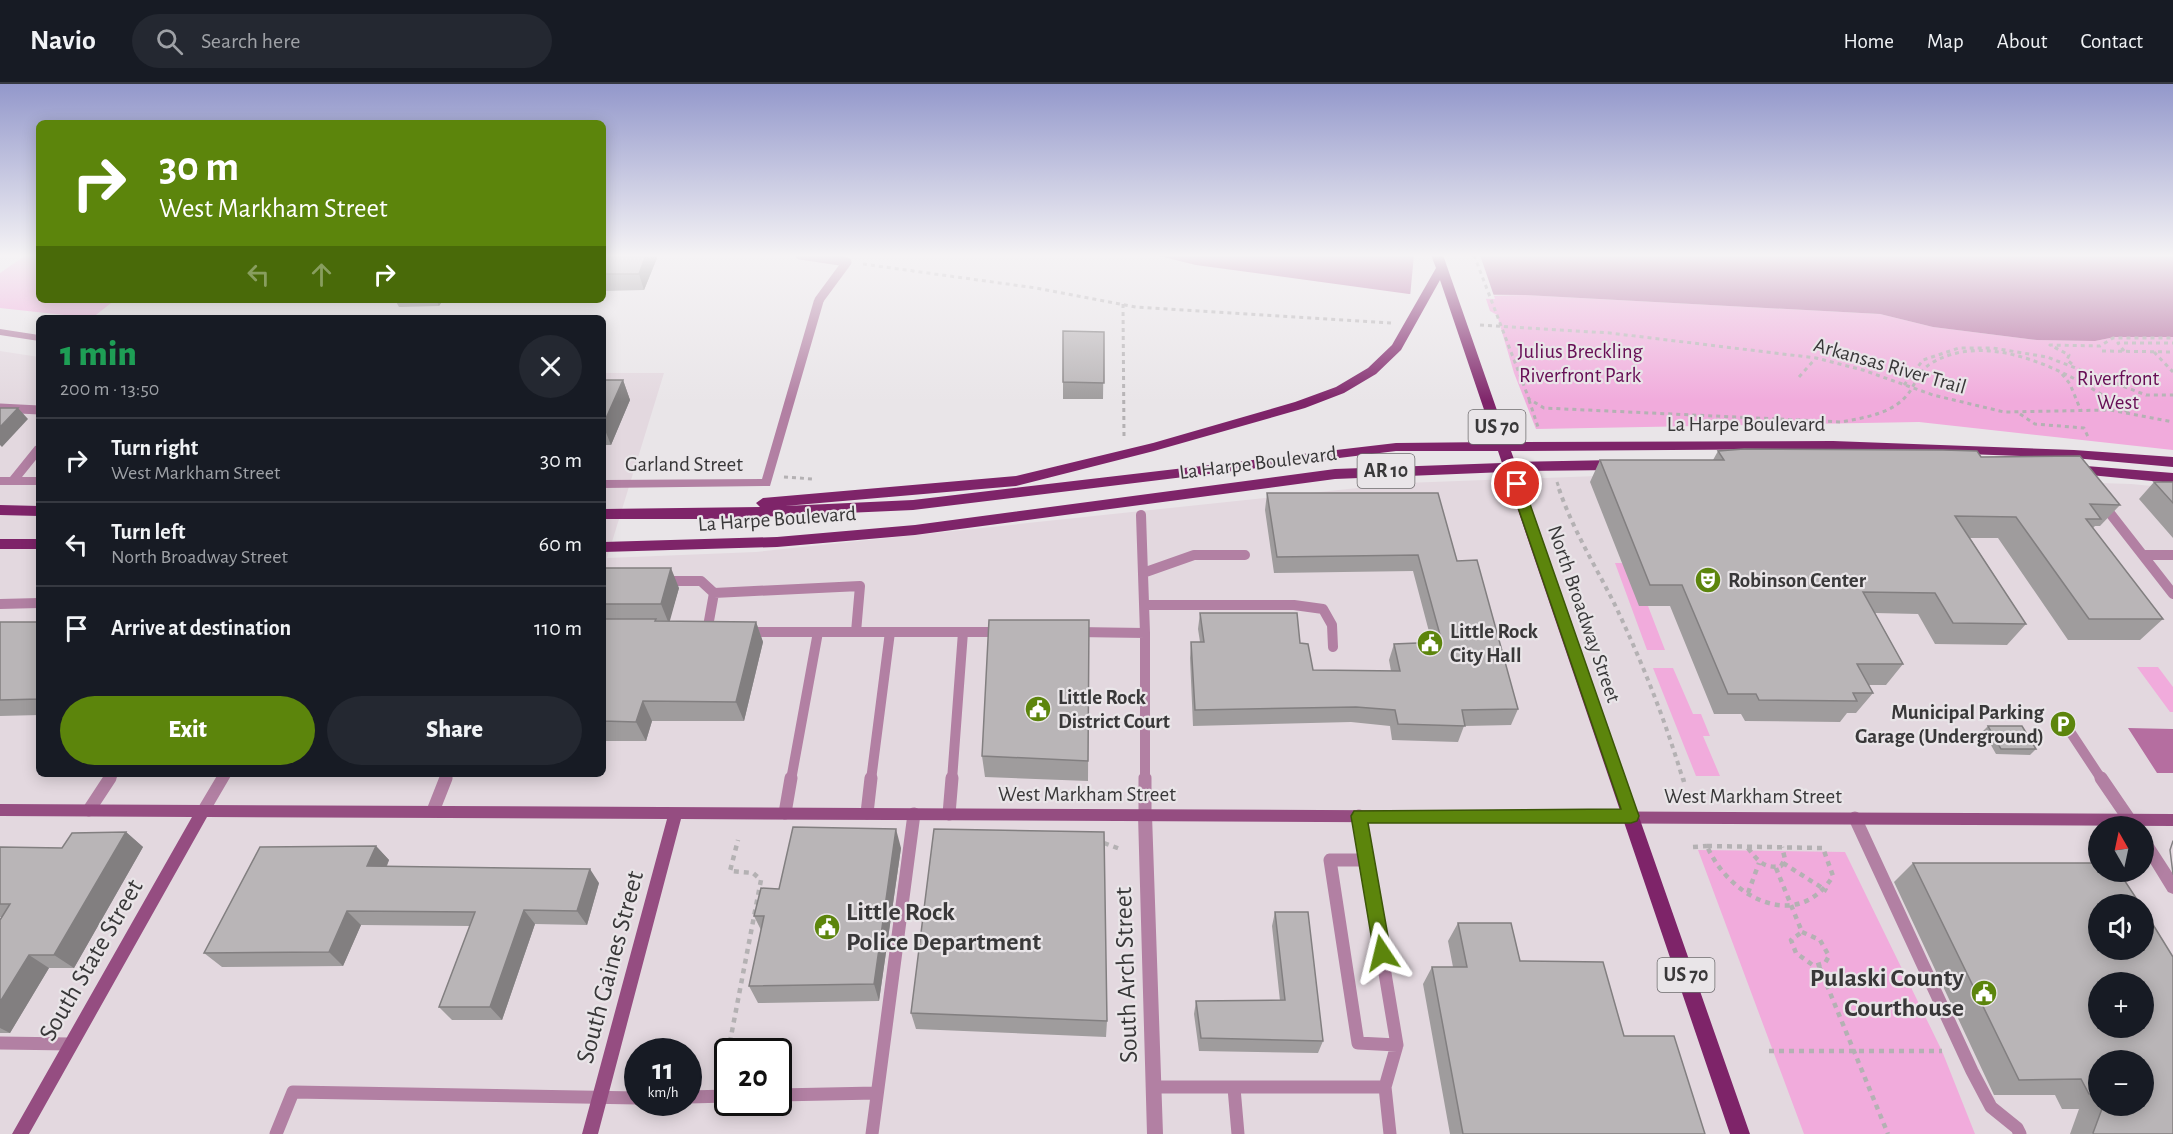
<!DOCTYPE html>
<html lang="en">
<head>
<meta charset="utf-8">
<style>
	:root { --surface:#171b24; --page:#242831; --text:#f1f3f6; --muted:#9ea1a6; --line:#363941; --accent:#5c850c }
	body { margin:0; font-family:"Alegreya Sans",sans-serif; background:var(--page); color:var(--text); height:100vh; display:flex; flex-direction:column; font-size:22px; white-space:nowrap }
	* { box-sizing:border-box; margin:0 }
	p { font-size:20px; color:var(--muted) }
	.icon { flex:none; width:33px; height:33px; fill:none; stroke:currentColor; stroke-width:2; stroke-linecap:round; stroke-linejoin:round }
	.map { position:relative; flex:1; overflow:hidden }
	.side { position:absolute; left:36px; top:231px; width:570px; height:462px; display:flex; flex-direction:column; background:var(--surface); border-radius:9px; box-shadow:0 3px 15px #0003 }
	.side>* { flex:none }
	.hud { position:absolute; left:36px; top:36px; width:570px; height:183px; border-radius:9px; box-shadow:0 3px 15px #0003; background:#5c850c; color:#fff; overflow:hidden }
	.needle { width:39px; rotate:351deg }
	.fabs { position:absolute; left:2088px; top:732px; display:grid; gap:12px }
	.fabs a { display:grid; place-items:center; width:66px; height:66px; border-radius:50%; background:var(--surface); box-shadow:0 3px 15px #0003; font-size:30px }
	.speed { position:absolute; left:624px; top:954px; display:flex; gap:12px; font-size:30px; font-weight:700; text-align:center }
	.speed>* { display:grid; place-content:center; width:78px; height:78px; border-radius:50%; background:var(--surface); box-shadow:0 3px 15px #0003; line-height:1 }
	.speed small { font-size:15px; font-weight:400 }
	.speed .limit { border:3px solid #111; border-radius:9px; background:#fff; color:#111 }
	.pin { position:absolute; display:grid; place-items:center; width:51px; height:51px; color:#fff; margin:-26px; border:3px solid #fff; border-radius:50%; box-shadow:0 2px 6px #0007 }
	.me { position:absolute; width:66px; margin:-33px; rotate:350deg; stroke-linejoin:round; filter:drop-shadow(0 0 4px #0008) }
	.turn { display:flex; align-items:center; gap:21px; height:126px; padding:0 24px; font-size:27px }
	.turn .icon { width:78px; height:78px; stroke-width:2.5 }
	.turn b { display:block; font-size:42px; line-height:51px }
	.lanes { display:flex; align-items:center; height:57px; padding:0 24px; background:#0003; justify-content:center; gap:30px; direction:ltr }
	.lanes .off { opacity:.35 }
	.round { display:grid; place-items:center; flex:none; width:63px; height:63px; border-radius:32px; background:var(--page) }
	.head { display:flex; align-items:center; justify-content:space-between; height:102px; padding:0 24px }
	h1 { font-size:36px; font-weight:800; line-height:45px; color:#1e9e55 }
	.action { display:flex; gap:12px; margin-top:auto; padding:12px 24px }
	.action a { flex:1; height:69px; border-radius:36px; background:var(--accent); color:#fff; font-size:24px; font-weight:800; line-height:69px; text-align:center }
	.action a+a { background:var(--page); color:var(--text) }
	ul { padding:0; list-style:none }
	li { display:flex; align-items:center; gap:18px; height:84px; padding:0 24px; border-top:2px solid var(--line) }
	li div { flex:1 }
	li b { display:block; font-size:22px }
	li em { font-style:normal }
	header { display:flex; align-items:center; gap:36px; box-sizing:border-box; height:84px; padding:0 30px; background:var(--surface); border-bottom:2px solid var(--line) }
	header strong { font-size:28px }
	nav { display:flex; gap:33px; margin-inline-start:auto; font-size:21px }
	.search { width:420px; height:54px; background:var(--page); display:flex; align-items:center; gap:15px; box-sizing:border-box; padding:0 21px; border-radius:33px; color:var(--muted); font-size:22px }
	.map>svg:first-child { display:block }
</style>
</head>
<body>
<header>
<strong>Navio</strong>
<div class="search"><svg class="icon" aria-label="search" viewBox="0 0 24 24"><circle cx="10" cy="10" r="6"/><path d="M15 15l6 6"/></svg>Search here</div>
<nav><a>Home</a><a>Map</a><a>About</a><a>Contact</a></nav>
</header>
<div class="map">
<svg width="2173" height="1050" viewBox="0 0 2173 1050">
	<rect width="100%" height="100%" fill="#e9e5e8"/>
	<path fill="#e3d8df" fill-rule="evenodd" d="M0,267L39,273V690H603V289H664L607,474L756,468L1405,399L1732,387L2131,400L2173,404V1050H0ZM2098,742H2144V788H2098ZM2098,820H2144V866H2098ZM2098,898H2144V944H2098ZM638,968H688V1018H638ZM728,968H778V1018H728ZM2098,976H2144V1022H2098Z"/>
	<path fill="#f1abdc" d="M26,171H39V216H115L92,234L0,224V189Z
		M1525,211L1880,230L1933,243L2037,256L2095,257L2115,253H2173V366L1919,338L1536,345L1514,289L1497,231L1490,227L1485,212Z
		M1615,479H1622L1648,522L1665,566H1647Z
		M2137,583H2158L2173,603V628H2170Z
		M1653,584H1673L1693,630H1701L1710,652H1703L1720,692H1696Z
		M1698,766L1845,768L1942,967L1975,1050H1804Z"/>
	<path fill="#b56ea0" d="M1155,171H2173V253H2115L2095,257L2037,256L1933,243L1880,230L1525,211L1409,210L1196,181Z
		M2128,644L2173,645V689H2157Z"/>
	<path fill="#e9e5e8" d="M1414,171H1480L1495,215L1410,213Z"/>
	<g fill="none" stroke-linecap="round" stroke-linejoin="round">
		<path stroke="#b4b1b3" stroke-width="3" stroke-dasharray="4 4" stroke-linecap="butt" d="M1474,171L1529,315L1544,324L1842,338C1866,333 1892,330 1908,310C1915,301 1919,287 1930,280C1991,242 2079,293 2129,329
			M863,180L1036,204L1136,223L1391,239
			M1123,220L1124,354
			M1480,241L1610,249L1816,274L1863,286L1933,311L2004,328L2110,326L2173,338
			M2102,267L2173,268
			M2124,267L2118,259H2173
			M2154,268L2173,288
			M2072,280L2067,276L2069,271L2050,261L2100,262L2113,254H2173
			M2062,290L2070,300L2081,327
			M1799,293L1816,274
			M1904,301L1923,276L1959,264H1993L2047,273L2146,311H2173
			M1529,316L1539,346
			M2020,330L2035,340L2084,344L2089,355
			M784,393L813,395
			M1557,398L1560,407"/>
		<path stroke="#b4b1b3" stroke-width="4" stroke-dasharray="4.5 4.5" stroke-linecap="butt" d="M1559,405C1573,446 1596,483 1615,521C1642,578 1665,635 1683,696"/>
		<path stroke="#b4b1b3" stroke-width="4.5" stroke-dasharray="5 5" stroke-linecap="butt" d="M1683,694L1684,698
			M1104,759L1120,765
			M1707,762L1823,764L1833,792C1797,850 1729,813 1707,762Z
			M1693,763L1707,762
			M1748,764C1758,777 1764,785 1781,782L1785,775L1782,763
			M1783,779L1827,807
			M1776,784L1802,848
			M1748,809L1759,779
			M1802,848L1820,856L1829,872L1825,879L1814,882L1796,869L1791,856Z
			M1819,882L1888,1050
			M729,962L786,963
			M1769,967H1942
			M728,968L761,796L753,789L730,787L738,756
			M723,994L728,968"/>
		<path stroke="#b280a3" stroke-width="9" d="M800,171L847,178L819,216
			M0,324L39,326"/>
		<path stroke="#b280a3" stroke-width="10" d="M2102,419L2173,510
			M1141,431L1145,549V696
			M2143,471H2173
			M1143,489L1194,471H1245
			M663,497H701L714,509
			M0,520L39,519
			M1145,521H1294L1323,525L1332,541L1333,563
			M707,548L714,509L860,502L856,548
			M747,548H1001
			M1077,548L1145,549
			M2067,643L2102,696
			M109,696L113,690
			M446,696L448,690
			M791,696L818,548
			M871,696L890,548
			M952,696L963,548"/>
		<path stroke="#b280a3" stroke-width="13" d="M1145,694V731
			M2101,694L2129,735
			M89,726L110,694
			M433,727L446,694
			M785,729L791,694
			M867,729L871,694
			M949,730L952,694
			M1359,732L1366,776
			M1855,734L1972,987L1991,1023L2017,1044L2020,1050
			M1330,776H1366L1397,961L1358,959Z
			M0,959L71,960
			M1153,1003H1385L1390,1050
			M1385,1003L1397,961
			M1234,1004L1238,1050
			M778,1011L876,1009
			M688,1013L728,1012
			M276,1050L293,1008L638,1014
			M872,1050L914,730"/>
		<path fill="#b280a3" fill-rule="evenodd" d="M819,213L824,216L770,402L603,404V396L762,395L814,216Z
			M0,245L39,251V257L0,251Z
			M39,361V372L22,393H39V401H0V393H10L35,362Z
			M218,690H232L208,731L203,733L198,731L196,727Z
			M1145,725L1150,727L1152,731L1163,1050H1147L1138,731L1140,727Z
			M2144,751L2149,753L2173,790V810L2168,808L2144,769Z"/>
		<path fill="#954d81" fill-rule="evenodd" d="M0,720L2173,730V742L681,735L598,1050H582L667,735L207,733L29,1050H12L192,733L0,732Z"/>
		<path fill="#7e2469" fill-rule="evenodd" d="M1431,171H1443L1508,358L1833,357L2074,366L2173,373V383L2074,374L1833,365L1511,367L1515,378L1615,376L1622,381L1615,386L1518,387L1750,1050H1730L1505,388L1335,395L915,451L777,463L603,468V458L777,453L915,441L1335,385L1502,379L1498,367H1396L913,426L713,435H603V425L760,423L756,419L763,414L1016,392L1153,359L1295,318L1336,303L1368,284L1392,261L1436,184ZM1440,196L1495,358L1396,359L913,416L785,422L1016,402L1154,367L1305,324L1344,309L1376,290L1401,266Z
			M2074,381L2173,389V399L2069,389L2067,386L2069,383Z
			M0,421L39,422V432L0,431Z
			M0,455H39V465H0Z"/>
		<path stroke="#817f81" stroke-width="1.5" d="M2173,757L2170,766L2173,790"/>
	</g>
	<path fill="#9f9c9d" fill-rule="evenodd" d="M603,171H656L657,174L644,206L603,207Z
		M395,216H443L439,222L399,223Z
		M1063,247L1104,248L1103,315H1063Z
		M603,296H623L630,316L611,361H603Z
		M1718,367L1981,373L2120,421L2100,442H2095L2093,444L2163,535L2140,556H2068L1998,454H1970L2026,540L2007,561L1935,560L1918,530L1875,529L1903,580L1886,601H1869L1873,609L1856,629H1847L1840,638L1745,637L1741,630H1714L1670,522H1639L1590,398L1600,376H1713Z
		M2154,398H2173V454L2139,415Z
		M1267,409L1457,477L1518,625L1511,641L1464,642L1458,658L1392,656L1390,642L1351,638L1193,642L1190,574L1191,558H1200L1198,545L1200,529L1300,559L1313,586L1391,587L1389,576L1394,560L1432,559L1413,487L1274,489L1265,426Z
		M603,484L679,504L669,537L756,538L763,558L744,637H652L646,657H603Z
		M1089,536L1088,697L985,693L982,672Z
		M0,538H39V631L0,632Z
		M1988,642L2036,665L2030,671L1996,670L1983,647Z
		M126,748L143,763L74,884H49L10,949H0V836L2,833H0V763L62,764Z
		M376,762L389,776L387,782L599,799L587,841L535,840L502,936H452L439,923L470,842L361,841L343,882L222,883L204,869Z
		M901,764L879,917L758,919L749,902L761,846L754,832L779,805Z
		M1913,779L2173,1050H2070L2079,1025H2062L2055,1011H1994L1894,798ZM2098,976L2144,1022H2098Z
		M1275,828L1323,957L1318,969L1199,967L1194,930L1196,917H1280L1272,842Z
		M1458,839L1520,877L1624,952L1705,1050H1450L1423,900L1432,883H1453L1448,857Z
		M911,929L1107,937L1106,953L916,945Z"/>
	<path fill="#827f80" d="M646,171H656L657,174L644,206L639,190Z
		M436,216H443L439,222Z
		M623,296L630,316L611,361L603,341Z
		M18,324L28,335L2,363L0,361V343Z
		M671,484L679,504L669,540L661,520Z
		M756,538L763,558L744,637L736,618Z
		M643,617L652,637L646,657L636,638Z
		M896,745L901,764L879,917L874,900Z
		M126,748L143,763L74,884L54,871Z
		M376,762L389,776L380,797L367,782Z
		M590,785L599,799L587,841L577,827Z
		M524,826L535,840L502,936L490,923Z
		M347,827L361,841L343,882L329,868Z
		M29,871L49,884L10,949L0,944V918Z"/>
	<path fill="#b9b5b7" stroke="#827f80" stroke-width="1.5" fill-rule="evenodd" d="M603,171H646L639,190H603Z
		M1063,247L1104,248V299L1063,298Z
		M603,296H623L603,341Z
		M0,324H18L0,343Z
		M1744,365L1943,366L1977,367L1981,373L2080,372L2120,421L2090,420L2101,435H2086L2163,535H2089L2016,433L1955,432L2026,540L1953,539L1935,509L1863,508L1903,580H1857L1873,609H1853L1857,617L1759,616L1756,610H1728L1682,501H1650L1600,376H1724L1718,367Z
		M2154,398H2173V419Z
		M1267,409H1438L1457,477L1477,476L1518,625L1462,626L1465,642L1398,640L1395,626L1356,623L1195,626L1191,558H1204L1200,529H1297L1300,559L1308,560L1313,586L1400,587L1394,560L1442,558L1418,471L1277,473Z
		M603,484H671L661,520H603Z
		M603,535H656L655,537L756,538L736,618L643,617L636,638L603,637Z
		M989,536H1089L1088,677L982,672Z
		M0,538H39V615L0,616Z
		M1988,642H2022L2036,665H2001Z
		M793,743L896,745L874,900L749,902L764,832H754L761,804L779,805Z
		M934,745L1104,748L1107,937L911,929Z
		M126,748L54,871H29L0,918V836L10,820H0V763L62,764L72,749Z
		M376,762L367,782L590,785L577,827L524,826L490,923H439L475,828L347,827L329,868L204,869L260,763Z
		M1913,779H2098V788H2119L2140,820H2098V866H2144V826L2173,873V1050H2094L2093,1049L2103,1022H2144V976H2098V1010H2089L2081,995L2019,996ZM2098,898H2144V944H2098Z
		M1275,828H1308L1323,957L1201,954L1196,917L1285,916Z
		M1458,839H1511L1520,877L1603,878L1624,952H1674L1705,1050H1463L1432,883H1467Z"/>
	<linearGradient id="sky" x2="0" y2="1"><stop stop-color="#9398cb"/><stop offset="0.54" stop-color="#f5f3f5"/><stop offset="1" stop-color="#f5f3f5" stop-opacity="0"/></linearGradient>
	<rect width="2173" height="318" fill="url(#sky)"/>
	<path fill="#5c850c" stroke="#3c5608" stroke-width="1.5" d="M1517,396L1523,400L1639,732L1637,737L1631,739H1368L1391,869L1388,874L1382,877L1376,874L1374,869L1351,732L1354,727L1621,725L1510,400Z"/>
	<defs>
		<symbol id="theatre-disc" viewBox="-11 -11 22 22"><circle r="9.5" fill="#5c850c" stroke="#e9e5e8"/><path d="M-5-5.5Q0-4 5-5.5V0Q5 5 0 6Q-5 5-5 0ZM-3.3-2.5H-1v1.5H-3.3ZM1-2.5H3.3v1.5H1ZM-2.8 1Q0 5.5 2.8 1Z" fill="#fff"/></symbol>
		<symbol id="civic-disc" viewBox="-11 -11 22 22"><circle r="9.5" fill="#5c850c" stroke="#e9e5e8"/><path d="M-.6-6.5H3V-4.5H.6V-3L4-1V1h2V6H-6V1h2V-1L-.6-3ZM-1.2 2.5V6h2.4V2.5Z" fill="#fff"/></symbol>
		<symbol id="parking-disc" viewBox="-11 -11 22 22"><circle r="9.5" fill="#5c850c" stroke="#e9e5e8"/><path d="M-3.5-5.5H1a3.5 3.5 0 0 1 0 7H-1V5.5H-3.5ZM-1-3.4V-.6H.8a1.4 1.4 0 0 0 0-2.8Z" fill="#fff"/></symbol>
	</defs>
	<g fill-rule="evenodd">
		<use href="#theatre-disc" x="1693" y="481" width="30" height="30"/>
		<use href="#civic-disc" x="1415" y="544" width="30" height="30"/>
		<use href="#civic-disc" x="1023" y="610" width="30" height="30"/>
		<use href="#parking-disc" x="2048" y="625" width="30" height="30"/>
		<use href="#civic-disc" x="812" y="828" width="30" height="30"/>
		<use href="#civic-disc" x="1969" y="894" width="30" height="30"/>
	</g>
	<g text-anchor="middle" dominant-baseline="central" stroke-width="4.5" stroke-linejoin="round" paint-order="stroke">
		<g fill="#e9e5e8" stroke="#6e6c6e" stroke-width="1.5">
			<rect x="1468.5" y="326" width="57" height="34" rx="4.5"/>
			<rect x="1357.5" y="370" width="57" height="34" rx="4.5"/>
			<rect x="1657.5" y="874" width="57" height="34" rx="4.5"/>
		</g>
		<g font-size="20" font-weight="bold" fill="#393839">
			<text x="1497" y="343">US 70</text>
			<text x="1386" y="387">AR 10</text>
			<text x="1686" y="891">US 70</text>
		</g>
		<g font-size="21" fill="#670e55" stroke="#e9e5e8">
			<text x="1580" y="267">Julius Breckling<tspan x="1580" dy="24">Riverfront Park</tspan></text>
			<text x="2118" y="294">Riverfront<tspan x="2118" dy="24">West</tspan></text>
		</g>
		<g font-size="21" fill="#393839" stroke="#e9e5e8">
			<text transform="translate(1890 282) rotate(16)">Arkansas River Trail</text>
			<text x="1746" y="340">La Harpe Boulevard</text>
			<text transform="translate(1258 379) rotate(-7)">La Harpe Boulevard</text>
			<text x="684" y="380">Garland Street</text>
			<text transform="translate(777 435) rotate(-4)">La Harpe Boulevard</text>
			<text transform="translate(1584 530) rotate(71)">North Broadway Street</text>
			<text x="1087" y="710">West Markham Street</text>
			<text x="1753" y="712">West Markham Street</text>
		</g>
		<g font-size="21" font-weight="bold" fill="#393839" stroke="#e9e5e8" text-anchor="start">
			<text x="1728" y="496">Robinson Center</text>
			<text x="1450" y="547">Little Rock<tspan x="1450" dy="24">City Hall</tspan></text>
			<text x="1058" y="613">Little Rock<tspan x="1058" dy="24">District Court</tspan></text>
			<text x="2044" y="628" text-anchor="end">Municipal Parking<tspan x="2044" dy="24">Garage (Underground)</tspan></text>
		</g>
		<g font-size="26" font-weight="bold" fill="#393839" stroke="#e9e5e8" text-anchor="start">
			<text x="846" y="828">Little Rock<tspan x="846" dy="30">Police Department</tspan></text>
			<text x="1964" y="894" text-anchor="end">Pulaski County<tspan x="1964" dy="30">Courthouse</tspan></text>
		</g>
		<g font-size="26" fill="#393839" stroke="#e9e5e8">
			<text transform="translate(91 876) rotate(-60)">South State Street</text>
			<text transform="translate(610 883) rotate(-75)">South Gaines Street</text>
			<text transform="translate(1126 891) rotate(-92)">South Arch Street</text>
		</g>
	</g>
</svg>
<div class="fabs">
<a><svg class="needle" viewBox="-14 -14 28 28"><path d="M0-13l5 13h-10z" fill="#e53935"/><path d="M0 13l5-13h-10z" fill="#9ea1a6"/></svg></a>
<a><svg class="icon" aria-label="sound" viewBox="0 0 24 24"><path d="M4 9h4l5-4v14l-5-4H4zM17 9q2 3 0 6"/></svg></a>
<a>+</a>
<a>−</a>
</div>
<div class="speed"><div>11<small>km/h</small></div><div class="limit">20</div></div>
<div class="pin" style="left:1517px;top:400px;background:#d93025"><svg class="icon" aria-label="arrive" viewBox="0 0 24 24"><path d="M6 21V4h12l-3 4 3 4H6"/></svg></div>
<svg class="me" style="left:1382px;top:869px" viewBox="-20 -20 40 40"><path d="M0-17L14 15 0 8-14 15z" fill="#5c850c" stroke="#fff" stroke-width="4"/></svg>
<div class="hud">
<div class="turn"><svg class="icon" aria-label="right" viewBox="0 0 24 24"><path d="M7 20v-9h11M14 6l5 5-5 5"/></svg><div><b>30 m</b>West Markham Street</div></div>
<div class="lanes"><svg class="icon off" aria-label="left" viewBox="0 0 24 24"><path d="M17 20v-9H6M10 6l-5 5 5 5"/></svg><svg class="icon off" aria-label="ahead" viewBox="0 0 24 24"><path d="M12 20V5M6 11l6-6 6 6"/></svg><svg class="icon" aria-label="right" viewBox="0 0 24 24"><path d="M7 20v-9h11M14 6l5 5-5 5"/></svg></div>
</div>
<section class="side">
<div class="head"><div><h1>1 min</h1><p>200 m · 13:50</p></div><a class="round"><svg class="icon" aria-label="close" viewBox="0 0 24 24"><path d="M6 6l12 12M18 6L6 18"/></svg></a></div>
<ul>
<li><svg class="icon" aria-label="right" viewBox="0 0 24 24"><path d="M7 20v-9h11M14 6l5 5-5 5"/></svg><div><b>Turn right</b><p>West Markham Street</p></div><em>30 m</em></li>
<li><svg class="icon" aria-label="left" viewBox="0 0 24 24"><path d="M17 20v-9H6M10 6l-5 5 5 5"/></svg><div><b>Turn left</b><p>North Broadway Street</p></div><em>60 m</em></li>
<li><svg class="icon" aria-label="arrive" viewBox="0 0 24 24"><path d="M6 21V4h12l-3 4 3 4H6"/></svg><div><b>Arrive at destination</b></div><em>110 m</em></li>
</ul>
<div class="action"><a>Exit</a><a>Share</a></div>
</section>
</div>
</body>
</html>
